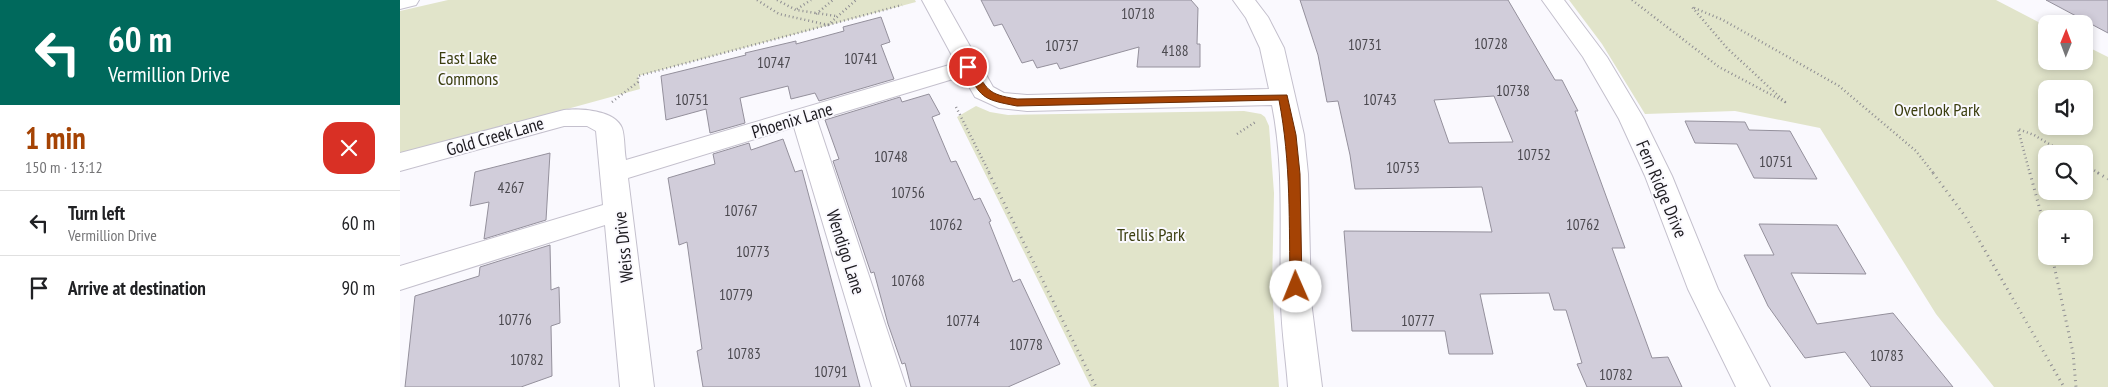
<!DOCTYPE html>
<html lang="en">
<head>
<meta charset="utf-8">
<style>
	:root { --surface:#fff; --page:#f6f6f6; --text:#202124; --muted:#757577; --line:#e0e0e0; --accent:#a54304 }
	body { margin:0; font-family:"PT Sans Narrow",sans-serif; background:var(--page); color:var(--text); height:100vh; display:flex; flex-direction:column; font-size:19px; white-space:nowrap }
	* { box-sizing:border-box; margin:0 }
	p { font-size:16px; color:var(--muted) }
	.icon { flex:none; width:28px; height:28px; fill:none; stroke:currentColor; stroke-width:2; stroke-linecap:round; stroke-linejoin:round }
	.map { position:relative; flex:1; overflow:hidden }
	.sheet { display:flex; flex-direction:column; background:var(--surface); width:400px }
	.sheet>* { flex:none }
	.banner { background:#00695c; color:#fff; overflow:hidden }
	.needle { width:32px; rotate:1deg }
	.buttons { position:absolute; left:1638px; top:15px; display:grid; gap:10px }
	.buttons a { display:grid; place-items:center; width:55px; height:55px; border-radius:10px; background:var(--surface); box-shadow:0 2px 8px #0003; font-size:25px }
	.pin { position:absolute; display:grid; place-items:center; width:42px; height:42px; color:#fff; margin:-21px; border:2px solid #fff; border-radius:50%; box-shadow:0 1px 5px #0007 }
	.me { position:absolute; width:55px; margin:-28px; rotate:359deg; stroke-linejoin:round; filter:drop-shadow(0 0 4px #0008) }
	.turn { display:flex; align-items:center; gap:18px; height:105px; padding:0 25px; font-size:22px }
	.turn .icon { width:65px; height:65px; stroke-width:2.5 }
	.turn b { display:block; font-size:35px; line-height:42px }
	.round { display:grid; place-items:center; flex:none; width:52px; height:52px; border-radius:15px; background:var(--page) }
	.summary { display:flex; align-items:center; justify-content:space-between; height:85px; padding:0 25px }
	h1 { font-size:30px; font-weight:700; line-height:38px; color:var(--accent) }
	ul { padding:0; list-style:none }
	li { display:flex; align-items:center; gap:15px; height:65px; padding:0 25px; border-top:1px solid var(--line) }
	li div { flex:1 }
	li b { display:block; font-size:19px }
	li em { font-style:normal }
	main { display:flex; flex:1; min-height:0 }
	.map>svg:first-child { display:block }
</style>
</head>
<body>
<main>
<section class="sheet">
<div class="banner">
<div class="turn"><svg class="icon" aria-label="left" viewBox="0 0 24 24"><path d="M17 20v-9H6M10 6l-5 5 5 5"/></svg><div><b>60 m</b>Vermillion Drive</div></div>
</div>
<div class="summary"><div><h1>1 min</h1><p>150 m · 13:12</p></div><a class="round" style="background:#d93025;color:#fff"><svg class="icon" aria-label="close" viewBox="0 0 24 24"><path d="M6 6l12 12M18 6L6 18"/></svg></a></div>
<ul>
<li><svg class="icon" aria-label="left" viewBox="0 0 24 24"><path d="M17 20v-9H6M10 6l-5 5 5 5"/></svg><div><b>Turn left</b><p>Vermillion Drive</p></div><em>60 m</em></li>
<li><svg class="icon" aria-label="arrive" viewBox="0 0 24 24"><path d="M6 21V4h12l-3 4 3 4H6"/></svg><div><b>Arrive at destination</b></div><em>90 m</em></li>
</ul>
</section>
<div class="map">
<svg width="1708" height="387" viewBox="0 0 1708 387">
	<rect width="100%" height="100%" fill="#faf9fe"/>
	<path fill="#e1e4ca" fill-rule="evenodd" d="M48,0H515L516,2L238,76L240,89L0,155V11Z
		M1169,0H1596L1646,26V61H1684V45L1708,57V387H1594L1536,314L1420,128L1335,111L1245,114L1202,44ZM1646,89H1684V126H1646ZM1646,154H1684V191H1646ZM1646,219H1684V256H1646Z
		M576,106L590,112L608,115L844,111L861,114L865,117L869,126L874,193L872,289L879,387H691L557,117Z"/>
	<path fill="#d1cdda" stroke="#94909c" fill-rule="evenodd" d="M581,0H791L798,8L797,44H800V67H737L739,47L660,69L657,63L637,68L633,60L622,63L602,24L594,26Z
		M900,0H1108L1155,80H1162L1178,111H1175L1225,248H1212L1252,358L1268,357L1282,387H1187L1177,364L1182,363L1166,310H1154L1149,293L1080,294L1093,354H1049L1045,331H952L944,231L1092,232L1082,187L955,189L950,155L938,101L927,102L918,55ZM1094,96L1113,142L1049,143L1034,100Z
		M1646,0H1708V33Z
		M481,17L490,42L481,45L494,79L419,101L415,93L391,99L388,86L340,98L345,123L310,133L306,109L266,120L261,76L346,55L345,53L396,41V44L444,31L443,27Z
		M529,94L540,114L532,117L551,162L556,161L574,200L580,198L591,221L589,222L613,282L620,279L660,364L608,387H511L505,363L502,364L488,324L474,272L471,273L433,161L439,159L425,120L500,97L502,102Z
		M1285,121L1345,122L1349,130L1390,131L1417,179L1354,178L1337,144L1295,143Z
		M383,139L395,172L402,170L460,387H303L297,351L302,349L287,242L279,245L268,178L315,164L313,154L349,143L351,150Z
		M150,153L146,220L84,239L89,202L70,206L75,172Z
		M1359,224L1437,225L1466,274L1391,273L1417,324L1493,313L1553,387H1471L1445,352L1405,358L1368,306L1344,255H1374Z
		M150,245L151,290L159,287L160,323L151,326L152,376L121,387H5L15,296L79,276L80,267Z"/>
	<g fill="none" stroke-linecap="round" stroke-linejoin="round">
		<defs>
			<path id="minor" d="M0,0H19L16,5L0,9Z
				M522,0H544L593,87L604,93L627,95L869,89L860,48L846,18L833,0H855L868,17L884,48L904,135L908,174L911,301L922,387H888C886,358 881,328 881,299C879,234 885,170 872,105L627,111L599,108L575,97L563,76L417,120L506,387H472L394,127L228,178L254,387H220L205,225L0,290V266L203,205L196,131L187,126H164L0,171V153L164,110C180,108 215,110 222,128C225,137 224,150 226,160L556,63Z
				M1142,0H1164L1207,57L1244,119L1272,176L1318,289L1370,387H1336L1288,289L1245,176L1219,119L1183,57Z"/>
		</defs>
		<use href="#minor" stroke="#c4c0cd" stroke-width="2"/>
		<path stroke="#8e8d92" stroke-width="2.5" stroke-dasharray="1 3" stroke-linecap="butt" d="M357,0L379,14L428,25L456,0
			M377,0L396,10L436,16
			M1232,0L1319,67L1385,102L1327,48L1292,7L1323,20L1439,86L1516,151L1534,174
			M397,9L411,0
			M416,14L433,0
			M212,102L238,82V76L502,5
			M556,107L590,174
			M837,134L857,121
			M1684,164L1700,174
			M1630,174L1618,129L1634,135L1666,154"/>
		<path stroke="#8e8d92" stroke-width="3" stroke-dasharray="1 4.5" stroke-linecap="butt" d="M589,173L696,387
			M1533,173L1565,216L1664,387
			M1630,173L1646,232
			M1698,173L1708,179
			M1652,256L1673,353L1676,387"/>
		<use href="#minor" fill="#fff" fill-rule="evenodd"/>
	</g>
	<path fill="#a54304" stroke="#6b2c03" d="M565,64H572C588,90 586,94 617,99L887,95L896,135L900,174L902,287L900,290H891L890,287C889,224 891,162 879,100L617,106C580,99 583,98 563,67Z"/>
	<g text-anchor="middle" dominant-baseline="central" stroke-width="4" stroke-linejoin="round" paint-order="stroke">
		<g font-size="15" fill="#4a484e">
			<text x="738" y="13">10718</text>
			<text x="1091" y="43">10728</text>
			<text x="965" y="44">10731</text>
			<text x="662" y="45">10737</text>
			<text x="775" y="50">4188</text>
			<text x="461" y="58">10741</text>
			<text x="374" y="62">10747</text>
			<text x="1113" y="90">10738</text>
			<text x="292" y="99">10751</text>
			<text x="980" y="99">10743</text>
			<text x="1134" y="154">10752</text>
			<text x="491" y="156">10748</text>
			<text x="1376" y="161">10751</text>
			<text x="1003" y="167">10753</text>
			<text x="111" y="187">4267</text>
			<text x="508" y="192">10756</text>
			<text x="341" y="210">10767</text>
			<text x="546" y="224">10762</text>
			<text x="1183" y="224">10762</text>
			<text x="353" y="251">10773</text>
			<text x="508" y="280">10768</text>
			<text x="336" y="294">10779</text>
			<text x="115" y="319">10776</text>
			<text x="563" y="320">10774</text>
			<text x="1018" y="320">10777</text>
			<text x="626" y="344">10778</text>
			<text x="344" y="353">10783</text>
			<text x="1487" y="355">10783</text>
			<text x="127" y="359">10782</text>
			<text x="431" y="371">10791</text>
			<text x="1216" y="374">10782</text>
		</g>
		<g font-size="18" fill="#3b3e0f" stroke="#faf9fe">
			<text x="68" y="57">East Lake<tspan x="68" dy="21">Commons</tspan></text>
			<text x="1537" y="109">Overlook Park</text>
			<text x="751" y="234">Trellis Park</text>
		</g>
		<g font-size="18" fill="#1d1b20" stroke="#faf9fe">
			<text transform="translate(392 120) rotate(-17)">Phoenix Lane</text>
			<text transform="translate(95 136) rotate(-16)">Gold Creek Lane</text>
			<text transform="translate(1262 189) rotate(67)">Fern Ridge Drive</text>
			<text transform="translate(223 247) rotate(-96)">Weiss Drive</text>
			<text transform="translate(446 252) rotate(72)">Wendigo Lane</text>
		</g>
	</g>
</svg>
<div class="buttons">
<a><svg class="needle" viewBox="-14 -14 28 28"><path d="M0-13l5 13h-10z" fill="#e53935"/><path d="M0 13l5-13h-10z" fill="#757577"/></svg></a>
<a><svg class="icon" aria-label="sound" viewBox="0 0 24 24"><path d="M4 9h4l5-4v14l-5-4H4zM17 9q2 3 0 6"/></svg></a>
<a><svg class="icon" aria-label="search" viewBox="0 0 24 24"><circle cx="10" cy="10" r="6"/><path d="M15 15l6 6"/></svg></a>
<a>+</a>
</div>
<div class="pin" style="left:568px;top:67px;background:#d93025"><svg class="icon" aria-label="arrive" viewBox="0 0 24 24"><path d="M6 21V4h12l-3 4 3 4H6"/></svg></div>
<svg class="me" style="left:896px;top:287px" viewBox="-20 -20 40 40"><circle r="19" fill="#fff"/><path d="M0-13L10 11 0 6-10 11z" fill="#a54304"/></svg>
</div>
</main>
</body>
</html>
